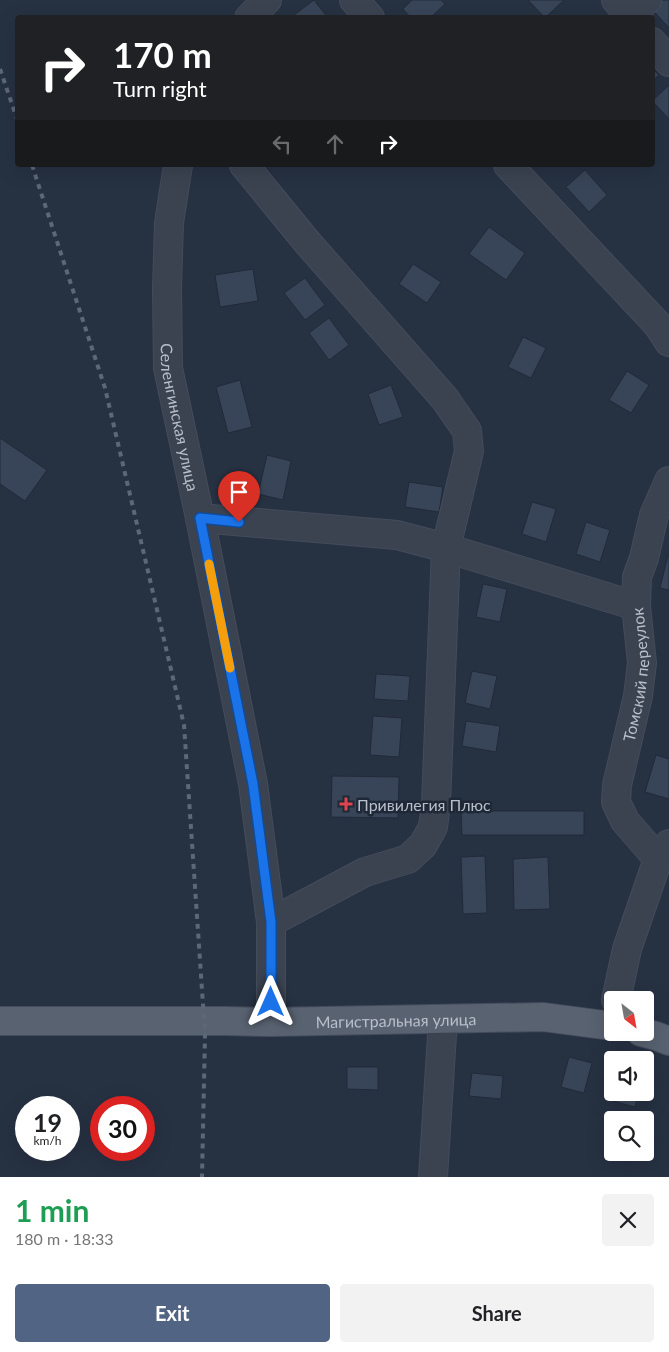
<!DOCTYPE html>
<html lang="en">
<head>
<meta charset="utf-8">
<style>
	:root { --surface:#fff; --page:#f2f2f2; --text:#202124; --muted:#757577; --accent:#526483 }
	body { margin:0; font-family:Lato,sans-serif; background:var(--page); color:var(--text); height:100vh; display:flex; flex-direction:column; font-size:19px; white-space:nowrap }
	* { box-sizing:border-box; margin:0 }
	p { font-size:16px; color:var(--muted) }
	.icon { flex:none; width:28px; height:28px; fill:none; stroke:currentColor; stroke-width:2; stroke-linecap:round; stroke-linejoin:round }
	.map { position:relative; height:1177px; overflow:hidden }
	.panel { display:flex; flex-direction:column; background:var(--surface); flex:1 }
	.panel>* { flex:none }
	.top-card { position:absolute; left:15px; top:15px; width:640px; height:152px; border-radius:5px; box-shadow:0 5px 20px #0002; background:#202124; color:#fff; overflow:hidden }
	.needle { width:32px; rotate:149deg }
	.tools { position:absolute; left:604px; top:991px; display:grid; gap:10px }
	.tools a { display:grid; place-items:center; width:50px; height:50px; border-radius:5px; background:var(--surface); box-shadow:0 5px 20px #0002; font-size:25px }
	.speed { position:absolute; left:15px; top:1096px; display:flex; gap:10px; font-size:25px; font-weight:700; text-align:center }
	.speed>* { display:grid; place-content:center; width:65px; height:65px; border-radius:50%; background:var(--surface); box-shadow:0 5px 20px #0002; line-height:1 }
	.speed small { font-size:12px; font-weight:400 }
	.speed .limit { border:8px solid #d22; background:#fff; color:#111 }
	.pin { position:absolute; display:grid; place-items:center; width:42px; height:42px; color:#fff; margin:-51px -21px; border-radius:50% 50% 50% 0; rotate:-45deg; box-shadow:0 0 5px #0007 }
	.pin .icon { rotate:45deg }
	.me { position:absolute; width:55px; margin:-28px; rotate:0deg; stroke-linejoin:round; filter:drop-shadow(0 0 4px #0008) }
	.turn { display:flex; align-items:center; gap:18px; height:105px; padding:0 15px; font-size:22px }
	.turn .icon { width:65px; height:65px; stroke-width:2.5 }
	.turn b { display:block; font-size:35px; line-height:42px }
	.lanes { display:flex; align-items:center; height:48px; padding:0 15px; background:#0003; justify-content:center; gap:25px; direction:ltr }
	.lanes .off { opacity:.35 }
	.round { display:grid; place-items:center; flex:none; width:52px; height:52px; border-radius:5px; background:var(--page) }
	.summary { display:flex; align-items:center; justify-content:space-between; height:85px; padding:0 15px }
	h1 { font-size:30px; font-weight:700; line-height:38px; color:#1e9e55 }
	.cta { display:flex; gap:10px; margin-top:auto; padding:10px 15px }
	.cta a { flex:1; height:58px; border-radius:5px; background:var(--accent); color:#fff; font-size:20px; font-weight:700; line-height:58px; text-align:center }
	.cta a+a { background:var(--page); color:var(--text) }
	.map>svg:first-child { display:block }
</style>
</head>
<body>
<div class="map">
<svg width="669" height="1177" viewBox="0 0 669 1177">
	<rect width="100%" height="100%" fill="#263142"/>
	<path fill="#384558" stroke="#212a39" d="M314,0L328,18H296L294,15Z
		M412,0H441L445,4L430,18H411L403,9Z
		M528,0H564L545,18Z
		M659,0H669V28L651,8Z
		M652,68L659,75L652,82Z
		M669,85V119L652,101Z
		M585,170L607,195L589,212L566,187Z
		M489,227L525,253L506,280L469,254Z
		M413,264L441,282L427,303L399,284Z
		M253,269L258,301L220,307L215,275Z
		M305,278L325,305L305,320L284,293Z
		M329,318L349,345L329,360L309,333Z
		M523,337L546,348L531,378L508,367Z
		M627,371L649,385L631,413L609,400Z
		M240,380L252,427L228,433L216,387Z
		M391,385L403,417L379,425L368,394Z
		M0,438L47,470L25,501L0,484Z
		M267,455L291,461L283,500L258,494Z
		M409,482L443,487L439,512L405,507Z
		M532,502L556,509L546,542L522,534Z
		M586,522L610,530L600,562L576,554Z
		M668,555H669V590L660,588Z
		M483,584L507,589L500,622L476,617Z
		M472,671L497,676L490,709L465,703Z
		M376,674L410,676L408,701L374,699Z
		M373,716L402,718L399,757L370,755Z
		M466,721L500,726L496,752L462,746Z
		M656,755L669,759V799L645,792Z
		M332,776L399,777L398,818L331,817Z
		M461,811H584V835H462Z
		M485,856L487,913L463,914L461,857Z
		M548,857L550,909L514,910L513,859Z
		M569,1057L592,1063L584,1093L561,1087Z
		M347,1067H378V1090L347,1089Z
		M472,1073L503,1076L501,1099L469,1096Z
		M615,1092H639L635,1107L613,1101Z"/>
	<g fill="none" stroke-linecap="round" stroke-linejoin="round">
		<defs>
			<g id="minor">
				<path d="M354,0L370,18"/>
				<path d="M616,0L631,18"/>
				<path d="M629,15L647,0"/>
				<path d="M249,18L267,0"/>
				<path d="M652,42L669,62"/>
				<path id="s1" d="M178,165L169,223L167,288L168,368L200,518L253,784L271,922V1022"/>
				<path d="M244,165L307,242L445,399L467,431L469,451L446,548L436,804L433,827L423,845L408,859L365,872L271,922"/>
				<path d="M508,165L658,325L669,342"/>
				<path d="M200,518L397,535L446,548L636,606"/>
				<path id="s2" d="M658,859L625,821L616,802L617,785L638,696L642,663L636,606L637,577L644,558L654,515L669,481"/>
				<path d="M616,1000L627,949L658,859L669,844"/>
				<path d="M433,1177L443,1019"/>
			</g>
			<g id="major">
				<path id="s3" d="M0,1021H226L271,1022L543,1017L612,1026"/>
				<path d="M641,1032L656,1036L669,1041"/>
			</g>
		</defs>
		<use href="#minor" stroke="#444c5b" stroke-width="30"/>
		<use href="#major" stroke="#444c5b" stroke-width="30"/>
		<use href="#minor" stroke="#3b4351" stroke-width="28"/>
		<use href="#major" stroke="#596271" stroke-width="28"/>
		<path stroke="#5d6778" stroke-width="4" stroke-dasharray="5 5" stroke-linecap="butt" d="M0,69L18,122
			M32,165L105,388L184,725L205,1034L202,1177"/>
	</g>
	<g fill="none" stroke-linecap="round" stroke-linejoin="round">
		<defs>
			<path id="route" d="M239,522L200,518L253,784L271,922V1002"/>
		</defs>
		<use href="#route" stroke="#114b97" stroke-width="12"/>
		<use href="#route" stroke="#1a73e8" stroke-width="9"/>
		<path stroke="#f59e0b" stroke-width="9" d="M209,564L230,668"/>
	</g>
	<path fill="#e0444e" stroke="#1f2837" stroke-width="2" d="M343.5 796.5h5v5h5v5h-5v5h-5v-5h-5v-5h5z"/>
	<g text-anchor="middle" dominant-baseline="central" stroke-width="5" stroke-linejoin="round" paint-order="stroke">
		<g font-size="16" fill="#b8bfcb" stroke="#1f2837">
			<text stroke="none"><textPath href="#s1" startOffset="254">Селенгинская улица</textPath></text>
			<text stroke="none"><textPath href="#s2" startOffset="201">Томский переулок</textPath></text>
			<text stroke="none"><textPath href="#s3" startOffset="396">Магистральная улица</textPath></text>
		</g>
		<g font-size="16" fill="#b8bfcb" stroke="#1f2837" text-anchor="start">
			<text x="357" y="804">Привилегия Плюс</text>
		</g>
	</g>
</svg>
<div class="tools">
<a><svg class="needle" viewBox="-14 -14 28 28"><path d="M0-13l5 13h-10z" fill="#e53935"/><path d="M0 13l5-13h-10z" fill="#757577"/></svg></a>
<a><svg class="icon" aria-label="sound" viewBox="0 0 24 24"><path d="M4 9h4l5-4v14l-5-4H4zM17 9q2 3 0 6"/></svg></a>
<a><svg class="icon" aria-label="search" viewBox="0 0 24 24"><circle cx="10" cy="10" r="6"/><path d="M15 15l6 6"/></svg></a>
</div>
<div class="speed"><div>19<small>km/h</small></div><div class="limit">30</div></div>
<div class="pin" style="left:239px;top:522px;background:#d93025"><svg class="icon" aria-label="arrive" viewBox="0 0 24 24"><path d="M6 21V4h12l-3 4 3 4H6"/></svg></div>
<svg class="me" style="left:271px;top:1002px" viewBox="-20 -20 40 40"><path d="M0-17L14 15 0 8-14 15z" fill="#1a73e8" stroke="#fff" stroke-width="4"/></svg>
<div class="top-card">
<div class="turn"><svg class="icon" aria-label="right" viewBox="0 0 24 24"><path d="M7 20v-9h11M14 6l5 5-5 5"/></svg><div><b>170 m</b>Turn right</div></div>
<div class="lanes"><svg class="icon off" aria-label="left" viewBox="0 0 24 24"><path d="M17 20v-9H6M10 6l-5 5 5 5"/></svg><svg class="icon off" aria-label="ahead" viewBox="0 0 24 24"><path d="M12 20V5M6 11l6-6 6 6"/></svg><svg class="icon" aria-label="right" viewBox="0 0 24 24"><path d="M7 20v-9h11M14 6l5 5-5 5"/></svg></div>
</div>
</div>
<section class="panel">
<div class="summary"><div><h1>1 min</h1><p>180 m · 18:33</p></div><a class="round"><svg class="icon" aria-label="close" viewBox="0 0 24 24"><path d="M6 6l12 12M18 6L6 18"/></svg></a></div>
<div class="cta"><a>Exit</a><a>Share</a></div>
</section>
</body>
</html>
